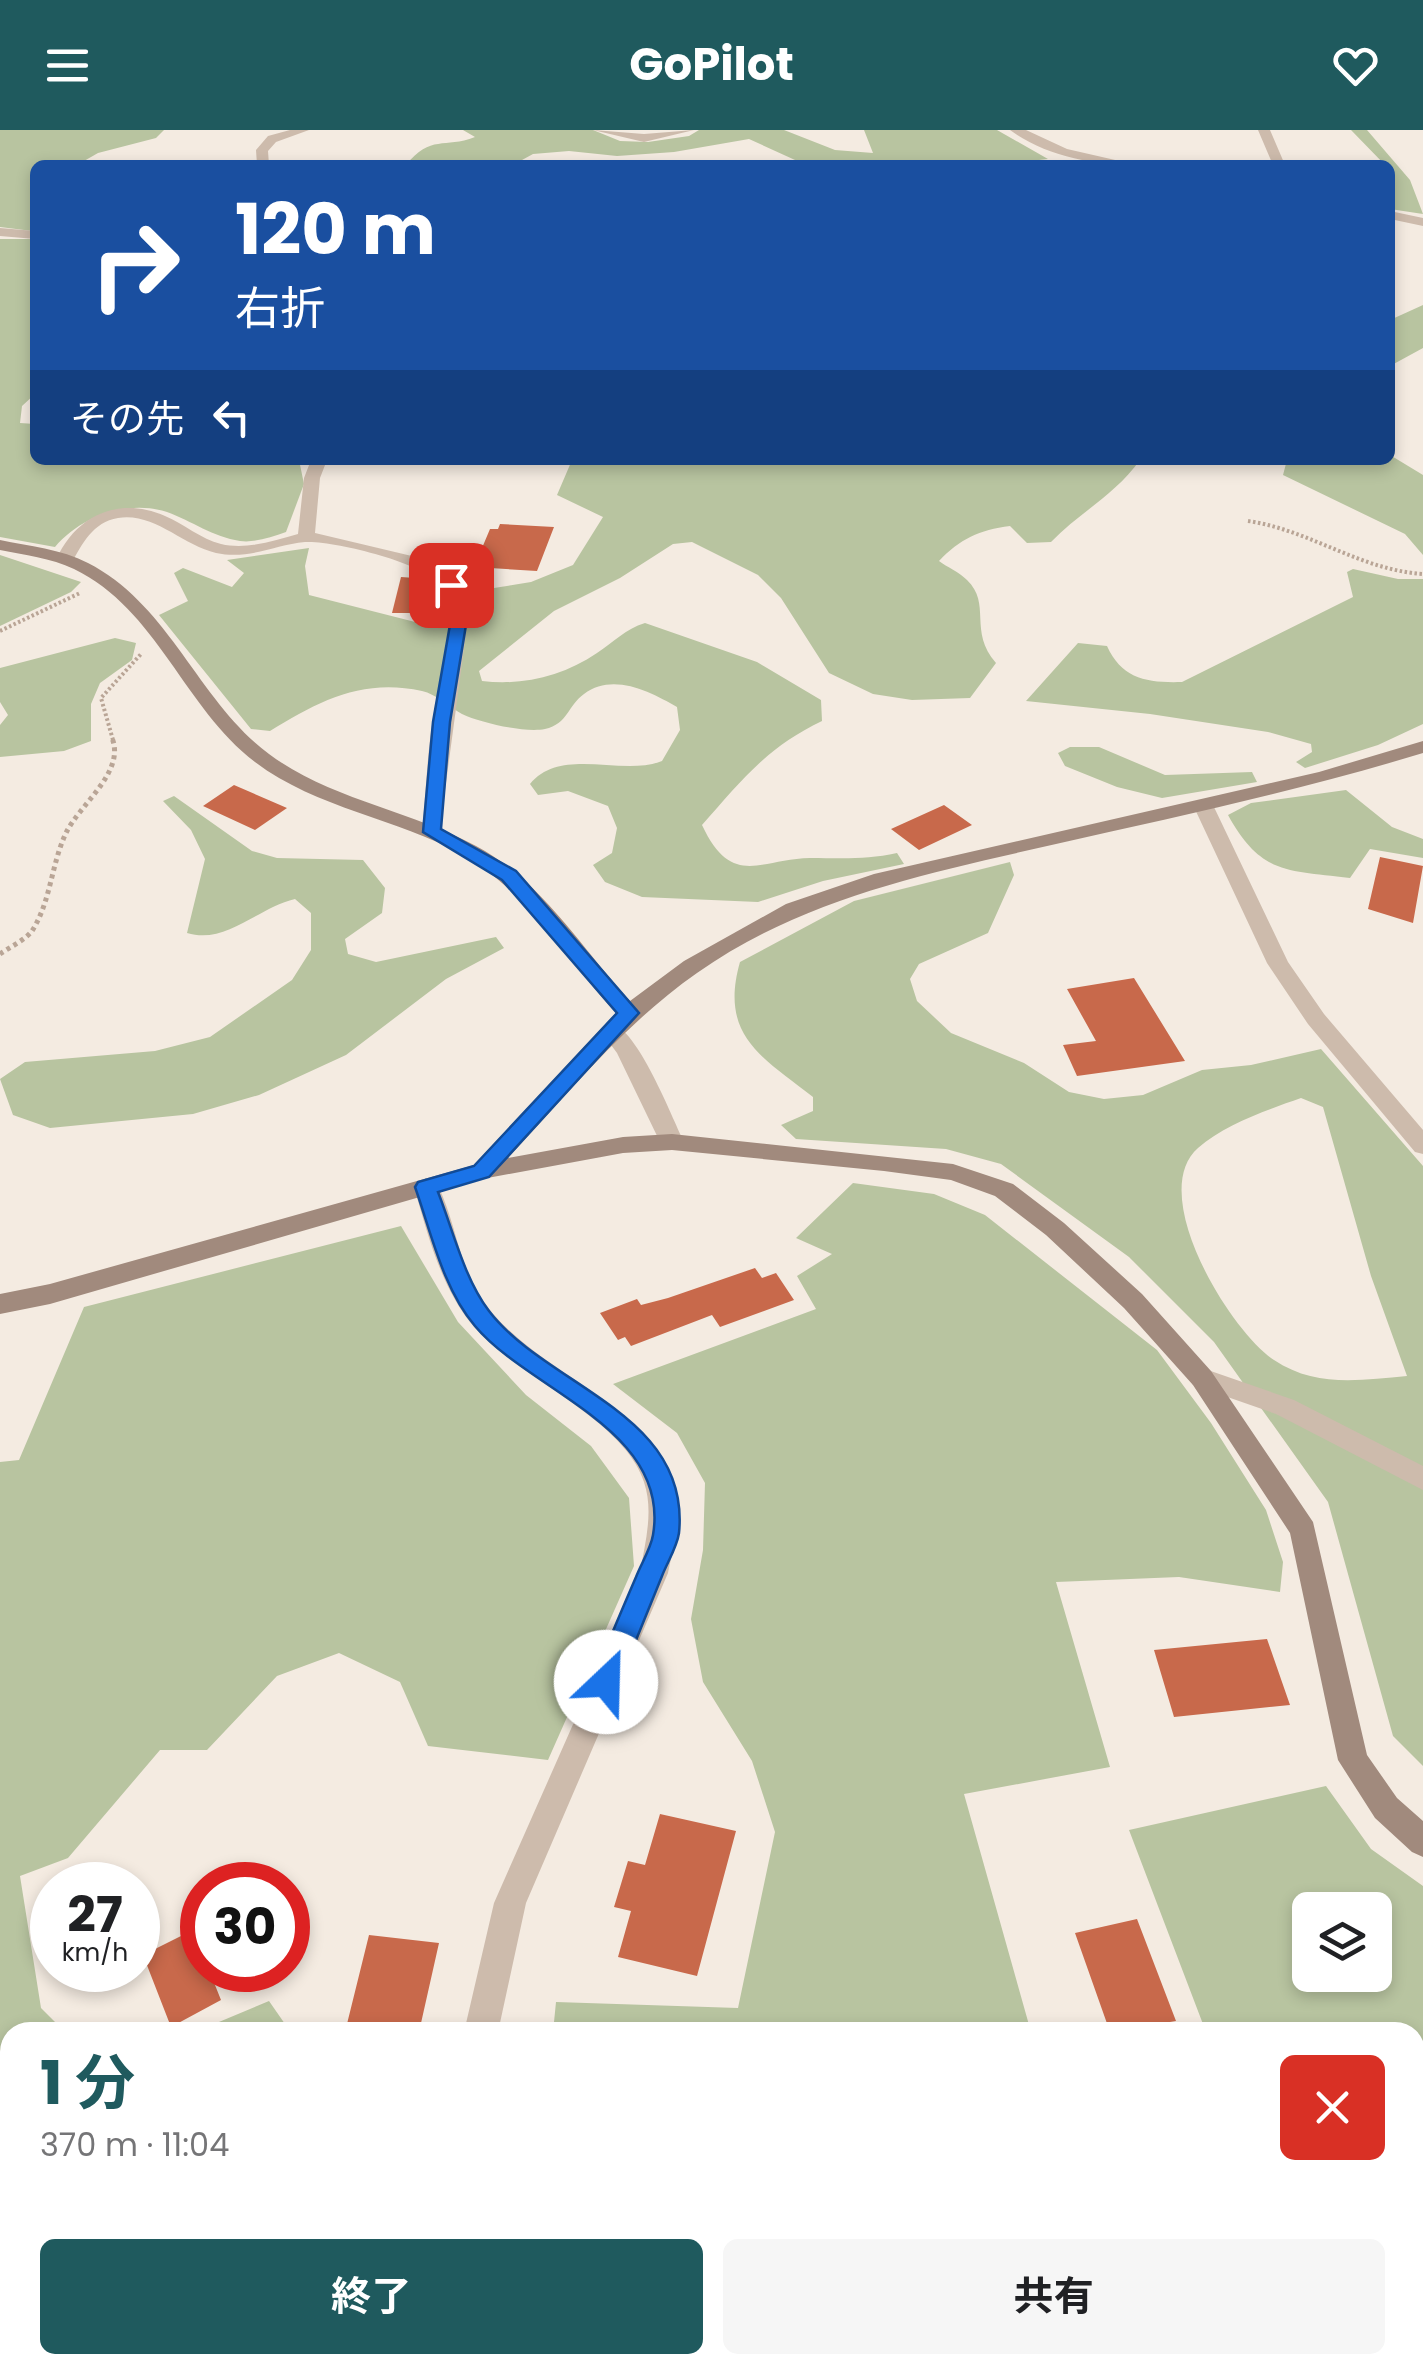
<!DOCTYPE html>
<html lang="ja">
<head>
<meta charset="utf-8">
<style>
	:root { --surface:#fff; --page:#f6f6f6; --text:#202124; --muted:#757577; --accent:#1f5a5e }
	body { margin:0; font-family:Poppins,"Noto Sans JP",sans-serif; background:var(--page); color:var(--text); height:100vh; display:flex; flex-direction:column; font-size:38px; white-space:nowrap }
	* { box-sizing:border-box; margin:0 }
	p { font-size:32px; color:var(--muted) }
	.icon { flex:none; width:55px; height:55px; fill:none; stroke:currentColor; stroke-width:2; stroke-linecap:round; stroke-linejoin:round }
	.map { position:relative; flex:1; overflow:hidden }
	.panel { position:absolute; left:0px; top:1892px; width:1425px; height:352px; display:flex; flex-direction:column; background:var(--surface); border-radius:30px 30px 0 0; box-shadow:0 5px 15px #0003 }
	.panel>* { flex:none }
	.guide { position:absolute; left:30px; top:30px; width:1365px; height:305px; border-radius:15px; box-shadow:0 5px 15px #0003; background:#1a4fa0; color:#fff; overflow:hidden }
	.buttons { position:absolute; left:1292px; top:1762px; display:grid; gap:20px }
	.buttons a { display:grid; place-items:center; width:100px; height:100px; border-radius:15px; background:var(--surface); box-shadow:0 5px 15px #0003; font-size:50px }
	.speed { position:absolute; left:30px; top:1732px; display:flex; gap:20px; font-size:50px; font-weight:700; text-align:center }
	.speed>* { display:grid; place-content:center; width:130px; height:130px; border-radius:50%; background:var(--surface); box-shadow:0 5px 15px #0003; line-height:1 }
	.speed small { font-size:25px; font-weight:400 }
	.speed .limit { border:15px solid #d22; background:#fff; color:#111 }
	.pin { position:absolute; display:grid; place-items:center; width:85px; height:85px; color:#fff; margin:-42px; border-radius:20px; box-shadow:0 5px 15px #0006 }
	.me { position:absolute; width:110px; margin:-55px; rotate:24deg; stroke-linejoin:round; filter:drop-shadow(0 0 8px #0008) }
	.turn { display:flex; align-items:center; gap:35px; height:210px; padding:0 40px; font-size:45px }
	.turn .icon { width:130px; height:130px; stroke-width:2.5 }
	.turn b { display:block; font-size:70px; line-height:85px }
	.then { display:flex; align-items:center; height:95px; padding:0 40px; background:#0003; gap:20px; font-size:38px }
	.round { display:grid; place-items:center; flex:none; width:105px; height:105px; border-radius:15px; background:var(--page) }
	.head { display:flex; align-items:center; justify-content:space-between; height:170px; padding:0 40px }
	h1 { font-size:60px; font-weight:700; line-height:75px; color:var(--accent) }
	.cta { display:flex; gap:20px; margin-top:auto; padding:20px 40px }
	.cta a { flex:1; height:115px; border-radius:15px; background:var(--accent); color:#fff; font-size:40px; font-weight:700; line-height:115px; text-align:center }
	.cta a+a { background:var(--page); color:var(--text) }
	header { display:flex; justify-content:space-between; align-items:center; height:130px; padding:0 40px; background:var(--accent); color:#fff; font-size:45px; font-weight:700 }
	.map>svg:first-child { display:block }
</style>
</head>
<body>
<header><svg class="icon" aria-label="menu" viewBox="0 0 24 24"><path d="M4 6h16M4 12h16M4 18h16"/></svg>GoPilot<svg class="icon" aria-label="heart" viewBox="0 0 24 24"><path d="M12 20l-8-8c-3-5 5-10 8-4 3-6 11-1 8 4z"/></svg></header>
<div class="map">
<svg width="1423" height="2243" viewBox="0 0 1423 2243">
	<rect width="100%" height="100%" fill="#f4ebe1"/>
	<path fill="#b8c4a0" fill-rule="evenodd" d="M0,0H164L156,8L98,23L77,35H35L32,101L0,97Z
		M463,0H593L620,11L648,12L689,6L699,0H784L835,20L873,23L864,0H997L1048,29L993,35H806L749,9L674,22L617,26L569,21L533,24L522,30L530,35H406C431,4 444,19 475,7Z
		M1351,0H1367L1410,50L1423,84L1390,79V35H1385Z
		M0,109H35V264L22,276L20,293L35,294V330H299L304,354L286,402C271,407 255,413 240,411C213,407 192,391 167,382C127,369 80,387 55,417L0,407Z
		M1423,175V218L1390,236V190Z
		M1390,325L1423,345V425L1405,404L1283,345L1287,330H1390Z
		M572,330H1140C1115,365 1080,382 1051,412L1027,413L1010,396C979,400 960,409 939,431C947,437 959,442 967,450C992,474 968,501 996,533L970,568L912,570L873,564L829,543L781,468L758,445L692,412L673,414L620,448L554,481L479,541L482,551C523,556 563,546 597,523C614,512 625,499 645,493L757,532L821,570L822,591C766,618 742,650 702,695C732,759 760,729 810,728C841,728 866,730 897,723L904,734L823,751L758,772L642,767L605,752L593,735L612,723L617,698L608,676L568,661L538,665L530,654C561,616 622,647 662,631L680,600L677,577C651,562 613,542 584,564C568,575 568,594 545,599C525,603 481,593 462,584C450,577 436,564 422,561C362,548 319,571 270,601L251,599L159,485L188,471L174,443L183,438L232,457L244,443L227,430L309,418L305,436L309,465L423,494L471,486L475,461L531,452L573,435L603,387L557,365Z
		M0,425L81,452L71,462L0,496Z
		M1353,439L1398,449H1423V594L1378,615L1305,638L1296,632L1312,622L1311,614L1268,602L1150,584L1026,571L1078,513L1107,516C1122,549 1147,553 1182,552L1353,467L1347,442Z
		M115,508L136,513L132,530L100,553L91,574V611L64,621L0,627V595L8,585L0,572V538Z
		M1070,617H1099L1165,645L1252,642L1257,652L1162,668L1117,657L1065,636L1058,623Z
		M1346,660L1392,697L1423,709V728L1370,719L1350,748C1287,740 1261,745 1228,685L1251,673Z
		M174,666L252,721L277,728L363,730L385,758L382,783L345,809L348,824L376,832L496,807L504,818L446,849L346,925L259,965L193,984L50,998L13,985L0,949L25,932L155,921L210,907L292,850L311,820V783L295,769C257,778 226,815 187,803L205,729L191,700L163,671Z
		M1010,732L1014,745L988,803L919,834L910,849L917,871L951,903L1024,933L1069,962L1104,969L1143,965L1202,940L1251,935L1321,919L1423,1036V1636L1393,1606L1328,1372L1214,1212L1129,1127L1001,1034L946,1019L796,1009L781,995L813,981V967C762,927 719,906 740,832L854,771ZM1301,968L1323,977L1371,1146L1407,1246C1360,1250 1316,1258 1274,1230C1230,1201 1146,1064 1198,1018C1225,994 1267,980 1301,968Z
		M853,1053L934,1064L985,1085L1157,1220L1211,1293L1266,1380L1283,1432L1280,1462L1179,1447L1056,1452L1110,1637L964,1664L1031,1902H553L556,1872L738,1878L775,1702L752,1631L703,1552L691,1489L703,1420L705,1353L677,1303L613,1254L816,1179L797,1146L832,1124L796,1108Z
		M401,1096L458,1192L526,1265L591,1316L629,1368L634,1436L548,1630L428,1616L400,1552L339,1523L277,1546L207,1620H160L68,1728L20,1746L41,1878L65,1902H10V2235H333L337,2243H0V1332L19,1330L84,1177Z
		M1326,1656L1371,1719L1423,1756V2243H635L631,2235H1415V1902H1206L1129,1700ZM1310,1780H1375V1845H1310Z
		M269,1871L285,1894L284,1902H195Z"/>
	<path fill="#c8694b" d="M500,394L554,397L537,441L474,437L490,399H498Z
		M401,447L429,449L439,459L444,483H392Z
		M234,655L287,678L255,700L203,676Z
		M944,675L972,695L919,720L891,699Z
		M1380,727L1423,736L1413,793L1368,779Z
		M1134,848L1185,931L1077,946L1063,915L1096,911L1067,859Z
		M755,1138L762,1148L776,1143L794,1170L720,1197L712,1185L631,1216L625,1207L618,1210L600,1183L637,1169L641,1175L668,1168Z
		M1267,1509L1290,1575L1174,1587L1154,1520Z
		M660,1684L736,1701L697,1846L618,1827L631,1781L614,1777L628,1731L645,1735Z
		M1137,1789L1176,1891L1110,1902L1075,1803Z
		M193,1800L202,1825V1840H209L221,1870L171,1897L143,1825Z
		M369,1805L439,1813L419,1902H345Z"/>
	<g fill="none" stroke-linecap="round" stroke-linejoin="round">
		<path stroke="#b9a596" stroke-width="4" stroke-dasharray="2.5 2.5" stroke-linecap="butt" d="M1248,391C1310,400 1360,440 1423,444
			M0,501L80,463
			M113,610L101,568L141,524"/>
		<path stroke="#b9a596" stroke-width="5" stroke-dasharray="4 4" stroke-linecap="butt" d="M0,824C10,817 25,810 32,801C51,771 51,735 66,703C79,675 126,642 112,608"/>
		<path fill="#cdbbac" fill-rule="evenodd" d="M290,0H309L276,12L268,21L269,35H257L256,20L268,6Z
			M593,0L644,4L694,0L644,12Z
			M1010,0H1026L1067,19L1137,35C1094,35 1045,26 1010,0Z
			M1258,0H1270L1285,35H1273Z
			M1390,81L1423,88V96L1390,89Z
			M0,98L35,101V109L0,106Z
			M311,330H327L320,348L315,403L437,432L460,455L468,489L439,705L432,707L422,701C426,663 427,625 433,588C438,556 450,522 450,490C450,481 446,462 440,454C424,433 333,410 305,412C274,415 249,430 216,423C182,415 154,382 118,388C93,392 82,414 71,434L56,430C76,385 119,366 165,386C184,394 201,409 221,414C246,420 274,411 298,404L304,348Z
			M1203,669L1213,675L1288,832L1324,884L1423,1000V1024L1415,1022L1308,894L1267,833L1193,675Z
			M611,893C638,900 671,985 684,1012L680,1018H664L660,1012L617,923L600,900Z
			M426,1048C434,1051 434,1049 438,1056C455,1090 458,1130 478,1163C531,1251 676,1272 677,1390C678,1407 671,1426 668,1443L526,1773L498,1902H464L494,1773L640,1443C645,1413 654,1382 644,1352C624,1289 519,1248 475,1198C441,1159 428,1105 414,1057Z
			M1202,1238L1294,1270L1423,1336V1360L1276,1284L1193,1255L1189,1248L1193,1241Z
			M428,2235H466L465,2243H427Z"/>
		<path fill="#a18a7d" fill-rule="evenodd" d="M0,410C29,416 61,419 88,433C170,475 198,571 269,624C331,670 410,680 476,716C542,751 581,818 630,871L684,831L786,774L874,744L1319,642L1423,611V623C1302,660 1179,686 1056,714C930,743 805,767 697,843C624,894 568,963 508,1028L623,1007L672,1004L953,1034L1013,1054L1064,1093L1142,1164L1211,1241L1313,1392L1367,1625L1397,1668L1423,1691V1727L1412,1722L1375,1688L1338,1630L1290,1403L1193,1255L1124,1178L1046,1105L995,1066L951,1050L884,1041L672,1020L623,1023L482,1049L50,1174L0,1184V1164L50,1154L474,1035L616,883C567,830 528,762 463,725C397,688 317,679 255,632C184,578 157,479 74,439C51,428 24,425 0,420Z"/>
	</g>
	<path fill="#1a73e8" stroke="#114b97" stroke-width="2.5" d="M451,451L459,455L467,489L450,592L441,699L516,741L639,883L489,1047L438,1062C453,1100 464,1148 489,1181C547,1257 691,1283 679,1403C677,1417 667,1433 662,1446C648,1481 633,1517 619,1552L615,1560H596L592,1552C606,1517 621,1482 636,1447C641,1434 651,1418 653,1405C671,1299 529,1261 475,1196C443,1159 431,1102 415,1057L418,1052L474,1036L617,883L502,750L423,702L433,592L451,489L443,455Z"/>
</svg>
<div class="buttons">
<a><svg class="icon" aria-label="layers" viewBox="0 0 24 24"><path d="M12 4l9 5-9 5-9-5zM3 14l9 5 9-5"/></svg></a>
</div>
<div class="speed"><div>27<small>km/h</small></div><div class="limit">30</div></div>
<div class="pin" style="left:451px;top:455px;background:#d93025"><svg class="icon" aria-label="arrive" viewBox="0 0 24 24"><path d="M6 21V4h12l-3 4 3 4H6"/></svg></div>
<svg class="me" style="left:606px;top:1552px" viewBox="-20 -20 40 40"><circle r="19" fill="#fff"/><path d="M0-13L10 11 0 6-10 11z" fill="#1a73e8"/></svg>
<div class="guide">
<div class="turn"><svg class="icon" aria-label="right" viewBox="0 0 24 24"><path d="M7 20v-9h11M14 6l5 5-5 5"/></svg><div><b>120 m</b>右折</div></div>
<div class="then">その先<svg class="icon" aria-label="left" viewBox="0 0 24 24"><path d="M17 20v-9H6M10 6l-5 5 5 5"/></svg></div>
</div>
<section class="panel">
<div class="head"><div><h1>1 分</h1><p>370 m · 11:04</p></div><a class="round" style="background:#d93025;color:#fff"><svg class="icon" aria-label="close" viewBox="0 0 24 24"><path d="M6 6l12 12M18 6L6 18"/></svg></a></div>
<div class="cta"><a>終了</a><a>共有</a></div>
</section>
</div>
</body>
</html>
